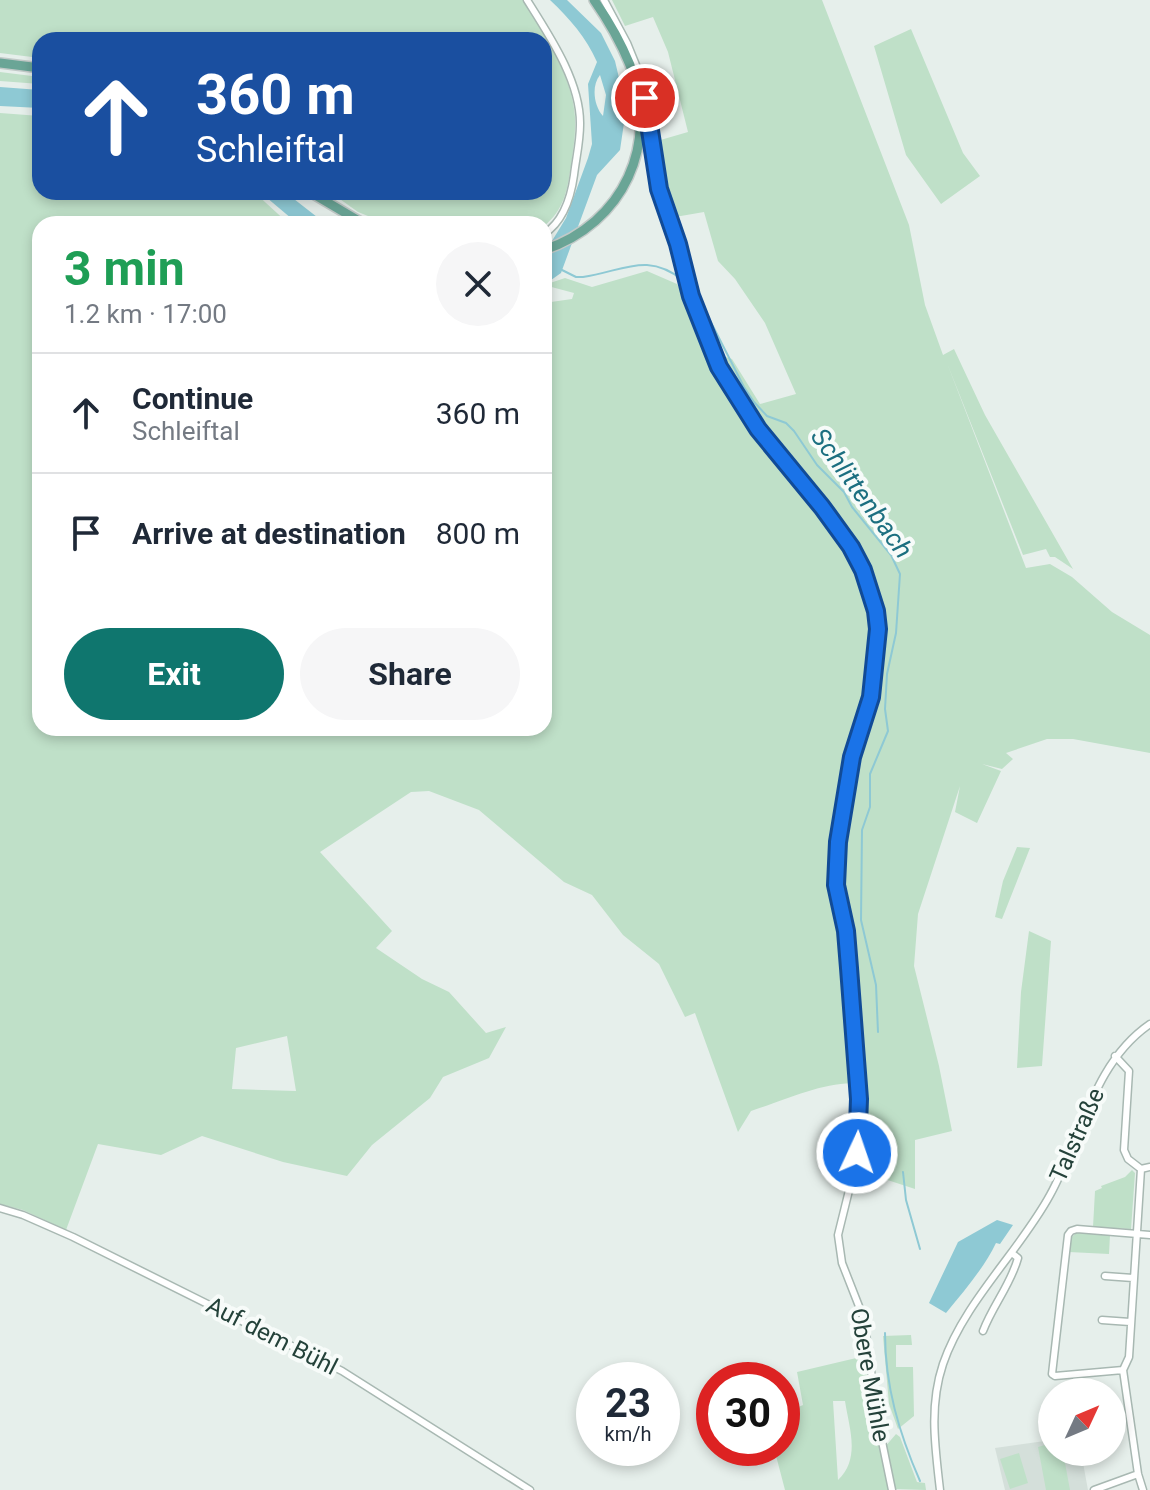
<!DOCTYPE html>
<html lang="en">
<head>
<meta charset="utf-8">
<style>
	:root { --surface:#fff; --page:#f6f6f7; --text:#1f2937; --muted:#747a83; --line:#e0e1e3; --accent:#0f766e }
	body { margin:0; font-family:Roboto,sans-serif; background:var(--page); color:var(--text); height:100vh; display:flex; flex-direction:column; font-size:30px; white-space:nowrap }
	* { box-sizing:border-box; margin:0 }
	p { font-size:26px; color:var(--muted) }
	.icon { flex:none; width:44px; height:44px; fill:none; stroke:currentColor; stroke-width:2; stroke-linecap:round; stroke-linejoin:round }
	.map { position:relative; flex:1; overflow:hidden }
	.sheet { position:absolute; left:32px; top:216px; width:520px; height:520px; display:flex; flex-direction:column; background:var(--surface); border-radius:24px; box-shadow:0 4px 12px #0003 }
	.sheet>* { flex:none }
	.banner { position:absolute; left:32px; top:32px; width:520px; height:168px; border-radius:24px; box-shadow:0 4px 12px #0003; background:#1a4fa0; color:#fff; overflow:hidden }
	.needle { width:52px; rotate:46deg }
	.buttons { position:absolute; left:1038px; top:1378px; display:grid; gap:16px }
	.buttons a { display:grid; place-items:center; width:88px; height:88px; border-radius:50%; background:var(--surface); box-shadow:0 4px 12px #0003; font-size:40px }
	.speed { position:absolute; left:576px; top:1362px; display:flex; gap:16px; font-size:40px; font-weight:700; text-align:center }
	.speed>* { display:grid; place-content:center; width:104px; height:104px; border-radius:50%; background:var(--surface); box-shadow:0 4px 12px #0003; line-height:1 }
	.speed small { font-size:20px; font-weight:400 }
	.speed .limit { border:12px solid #d22; background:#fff; color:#111 }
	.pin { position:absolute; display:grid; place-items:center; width:68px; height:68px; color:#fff; margin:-34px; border:4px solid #fff; border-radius:50%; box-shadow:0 2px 8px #0007 }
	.me { position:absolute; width:88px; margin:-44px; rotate:3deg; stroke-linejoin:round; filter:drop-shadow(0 0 6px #0008) }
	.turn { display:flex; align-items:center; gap:28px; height:168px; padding:0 32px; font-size:36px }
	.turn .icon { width:104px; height:104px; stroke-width:2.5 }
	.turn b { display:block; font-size:56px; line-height:68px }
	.round { display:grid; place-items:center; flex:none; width:84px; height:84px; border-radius:42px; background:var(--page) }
	.summary { display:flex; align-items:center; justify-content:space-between; height:136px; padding:0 32px }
	h1 { font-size:48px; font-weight:700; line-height:60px; color:#1e9e55 }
	.cta { display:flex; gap:16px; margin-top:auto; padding:16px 32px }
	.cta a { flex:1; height:92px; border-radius:48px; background:var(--accent); color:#fff; font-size:32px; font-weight:700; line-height:92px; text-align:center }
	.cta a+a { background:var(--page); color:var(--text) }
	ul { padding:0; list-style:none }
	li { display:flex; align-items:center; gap:24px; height:120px; padding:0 32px; border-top:2px solid var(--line) }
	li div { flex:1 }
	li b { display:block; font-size:30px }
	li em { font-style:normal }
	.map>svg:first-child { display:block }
</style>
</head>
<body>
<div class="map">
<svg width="1150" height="1490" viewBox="0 0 1150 1490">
	<rect width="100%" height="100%" fill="#e6efeb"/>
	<path fill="#d4dfda" d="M1052,1440V1452H1081L1088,1490H1005L995,1448Z"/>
	<path fill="#bfe0c8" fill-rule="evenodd" d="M0,0H528L526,5C546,37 573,79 575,117C576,134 573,150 571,166C567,191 564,210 544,226V224H388L358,212L330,192H544V40H40V58L0,53Z
		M612,0H822L909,225L925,305L943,355L954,349L985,415L1073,569L1055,557H1050L1046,549L1023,555L947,363L1026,568L1050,564L1072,577L1112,612L1150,635V753L1073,739H1047L1006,753L1013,759L1002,769L982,764L1001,771L977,823L955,812L960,786L918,914L914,966L939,1066L952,1131L915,1140V1189L863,1172L861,1084C829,1079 783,1101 751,1111L738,1132L695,1013L685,1017L659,964L623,935L592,895L564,882L479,810L429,791L411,792L320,852L392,931L376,948L422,979L449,992L486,1033L506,1027L489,1058L443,1077L430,1098L372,1145L347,1176L283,1162L202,1136L161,1155L98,1144L66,1230L23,1210L0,1204V113L40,116V192H254L289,224H40V728H544V303L572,299L574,293L544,285L565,278L592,287L647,271L677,284L692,313L705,350L732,359L760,404L796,394L765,323L735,279L718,261L704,212L675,217L664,187L657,141L688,132L668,52L653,17L625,26ZM287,1036L296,1091L232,1089L236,1048Z
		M911,29L963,153L980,176L941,204L906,155L874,46Z
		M0,72L40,77V84L0,81Z
		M1017,847L1030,848L1002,919L995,917L1003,881Z
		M1029,931L1051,941L1042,1066L1017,1068L1021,992Z
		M1132,1170L1135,1173L1131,1229L1093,1227L1095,1191L1102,1188L1101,1186L1125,1177Z
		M1077,1232L1110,1235L1109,1254L1069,1252L1070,1239Z
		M911,1335L912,1345H896V1367H913L914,1416L898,1429L889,1404L883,1336Z
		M869,1355L880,1448L890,1490H785L774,1448H782V1414L803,1405L797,1372ZM833,1401H845C849,1428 861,1458 838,1480Z
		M896,1434L900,1437L917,1482L925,1483L926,1490L894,1489L884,1448Z
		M1052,1443V1452H1063L1070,1490H1046L1038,1447Z
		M1019,1453L1028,1483L1010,1489L1000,1459Z"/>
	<path fill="#8ec9d4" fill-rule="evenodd" d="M550,0H567L601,33L615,61L623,95L624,123L620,150L597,175L561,273L544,285V254L566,218L588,158L592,144L588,84L597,62C586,37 570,19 550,0ZM600,75L606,95L603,116C594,106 591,86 600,75Z
		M0,87L40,90V108L0,106Z
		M260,192H285L326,224H298Z
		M997,1220L1013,1225L1000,1244L996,1243C984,1268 964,1291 946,1313L929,1303L958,1242Z"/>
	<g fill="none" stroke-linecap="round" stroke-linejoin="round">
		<path stroke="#8ec9d4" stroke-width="2" d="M562,270L576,277H583C624,271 647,251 684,281
			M695,291L744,387L754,402L767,416L786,423L794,431L817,465L844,492L852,507L891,555L900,574L896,633L887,674L885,709L888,731L870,774V807L862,830L861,920L876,985L878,1032
			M903,1172L906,1200L920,1249
			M885,1333C885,1386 899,1433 920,1481"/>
		<defs>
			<path id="minor" d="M527,0C549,35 581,82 580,125C580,142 576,158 574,175C571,197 564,221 544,234
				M604,0L627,43L640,75L659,189L678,244L691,296L719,367L758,429L822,507L851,547L863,570L876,611L878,629L874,674L864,723L852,757L838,842L836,885L848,948L860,1129L857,1158L838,1235L842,1263L864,1319L878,1422L892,1490
				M1115,1056L1129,1071L1124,1150L1128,1159L1141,1169
				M0,1208L23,1215L73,1237L342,1371L530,1490
				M1105,1276L1133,1278
				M1102,1320L1130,1322
				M983,1331C993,1305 1011,1284 1018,1258L1013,1254
				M1123,1370L1055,1376L1052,1374L1068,1235L1071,1231L1077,1229L1150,1235
				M940,1490C935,1446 929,1406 943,1364C964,1302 1019,1252 1050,1195C1082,1137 1093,1063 1150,1024
				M1094,1490L1138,1474
				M1143,1490L1138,1474L1123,1370L1129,1357L1141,1169L1150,1167"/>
			<path id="primary" d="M0,63L40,68
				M310,192L364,224
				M544,250C624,223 660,144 630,65C621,43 608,20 594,0"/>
		</defs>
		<use href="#minor" stroke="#a8b8b2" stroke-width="9"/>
		<use href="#primary" stroke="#c2cac8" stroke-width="12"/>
		<use href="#minor" stroke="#fff" stroke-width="6"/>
		<use href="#primary" stroke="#6aa596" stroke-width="9"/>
	</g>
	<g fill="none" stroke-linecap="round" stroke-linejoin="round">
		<defs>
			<path id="route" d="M645,98L659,189L678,244L691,296L719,367L758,429L822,507L851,547L863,570L876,611L878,629L871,697L852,757L838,842L836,885L846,931L849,968L859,1099L857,1153"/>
		</defs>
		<use href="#route" stroke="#114b97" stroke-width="20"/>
		<use href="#route" stroke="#1a73e8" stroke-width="14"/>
	</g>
	<g text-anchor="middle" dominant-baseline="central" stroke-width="8" stroke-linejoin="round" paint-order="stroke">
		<g font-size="24" fill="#24423a" stroke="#f7fbf9">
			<text transform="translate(1077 1135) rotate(-66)">Talstraße</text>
			<text transform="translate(272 1336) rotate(27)">Auf dem Bühl</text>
			<text transform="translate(870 1375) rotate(80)">Obere Mühle</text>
		</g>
		<g font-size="26" font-style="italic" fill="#1c6f80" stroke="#f7fbf9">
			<text transform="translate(862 493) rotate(54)">Schlittenbach</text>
		</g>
	</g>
</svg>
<div class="buttons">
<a><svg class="needle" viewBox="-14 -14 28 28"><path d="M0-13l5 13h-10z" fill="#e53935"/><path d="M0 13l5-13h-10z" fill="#747a83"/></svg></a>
</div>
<div class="speed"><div>23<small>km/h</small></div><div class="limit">30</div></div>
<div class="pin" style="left:645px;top:98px;background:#d93025"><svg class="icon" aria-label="arrive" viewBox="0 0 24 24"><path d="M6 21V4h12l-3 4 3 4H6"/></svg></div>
<svg class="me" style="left:857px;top:1153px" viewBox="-20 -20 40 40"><circle r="17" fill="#1a73e8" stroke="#fff" stroke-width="3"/><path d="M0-11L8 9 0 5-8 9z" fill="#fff"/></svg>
<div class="banner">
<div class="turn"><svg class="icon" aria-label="ahead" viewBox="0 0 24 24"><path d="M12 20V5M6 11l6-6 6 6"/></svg><div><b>360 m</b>Schleiftal</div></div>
</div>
<section class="sheet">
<div class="summary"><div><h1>3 min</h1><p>1.2 km · 17:00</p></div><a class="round"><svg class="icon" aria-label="close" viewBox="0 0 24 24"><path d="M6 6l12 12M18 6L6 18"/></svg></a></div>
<ul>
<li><svg class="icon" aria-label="ahead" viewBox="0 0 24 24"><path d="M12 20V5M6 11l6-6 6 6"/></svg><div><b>Continue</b><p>Schleiftal</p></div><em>360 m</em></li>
<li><svg class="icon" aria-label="arrive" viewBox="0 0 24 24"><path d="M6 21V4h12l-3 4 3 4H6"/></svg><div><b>Arrive at destination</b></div><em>800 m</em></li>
</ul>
<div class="cta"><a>Exit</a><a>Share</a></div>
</section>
</div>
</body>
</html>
